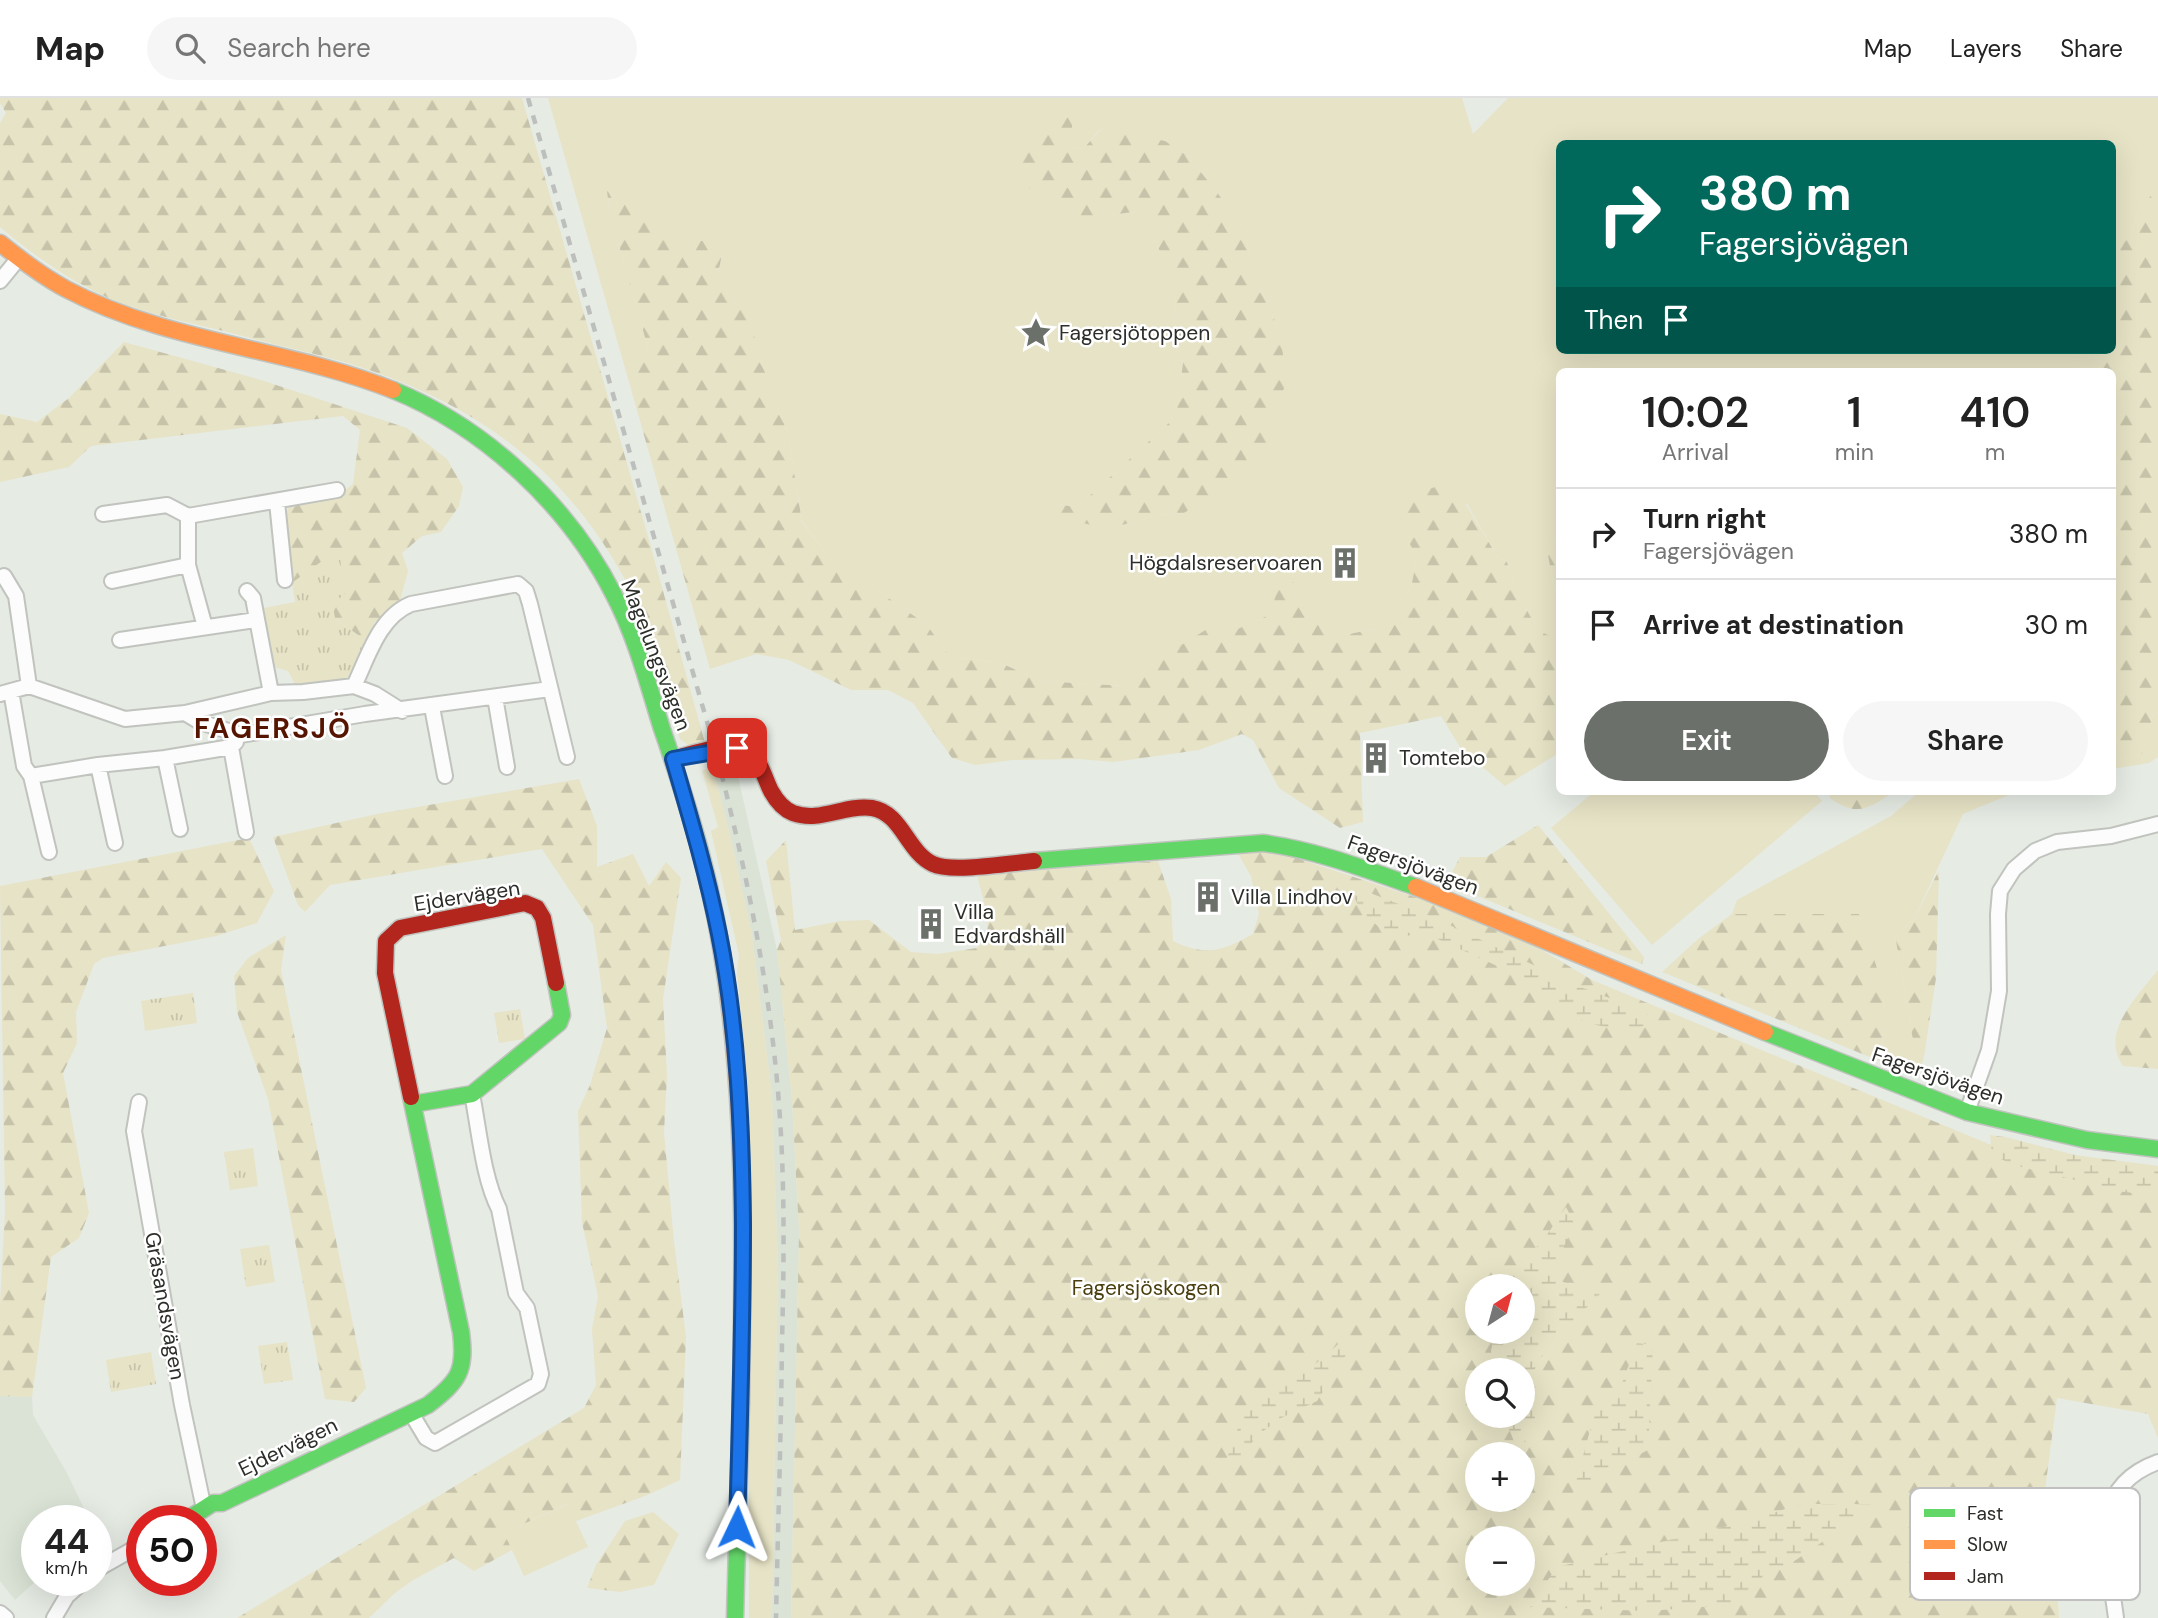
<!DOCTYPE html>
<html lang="en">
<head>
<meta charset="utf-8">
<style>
	:root { --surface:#fff; --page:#f6f6f6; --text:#222; --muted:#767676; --line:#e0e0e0; --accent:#6c706a }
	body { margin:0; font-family:"DM Sans",sans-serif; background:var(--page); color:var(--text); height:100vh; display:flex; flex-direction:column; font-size:26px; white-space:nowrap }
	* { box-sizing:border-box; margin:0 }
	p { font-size:23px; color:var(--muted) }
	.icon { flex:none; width:38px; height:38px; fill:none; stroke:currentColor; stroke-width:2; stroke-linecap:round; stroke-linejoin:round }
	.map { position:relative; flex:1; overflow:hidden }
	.details { position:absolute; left:1556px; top:270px; width:560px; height:427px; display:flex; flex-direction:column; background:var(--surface); border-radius:10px; box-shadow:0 7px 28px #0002 }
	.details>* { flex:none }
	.guide { position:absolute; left:1556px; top:42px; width:560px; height:214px; border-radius:10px; box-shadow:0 7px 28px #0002; background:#00695c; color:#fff; overflow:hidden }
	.needle { width:46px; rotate:36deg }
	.tools { position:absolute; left:1465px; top:1176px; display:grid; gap:14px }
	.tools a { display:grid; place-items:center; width:70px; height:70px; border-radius:50%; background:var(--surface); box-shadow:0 7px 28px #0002; font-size:35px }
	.speed { position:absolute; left:21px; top:1407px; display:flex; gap:14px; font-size:35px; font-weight:700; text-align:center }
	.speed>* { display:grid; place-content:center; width:91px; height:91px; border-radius:50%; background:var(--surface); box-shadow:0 7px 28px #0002; line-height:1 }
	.speed small { font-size:18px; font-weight:400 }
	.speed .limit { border:10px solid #d22; background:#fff; color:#111 }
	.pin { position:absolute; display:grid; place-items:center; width:60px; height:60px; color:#fff; margin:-30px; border-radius:14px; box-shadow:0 4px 10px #0006 }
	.me { position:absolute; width:77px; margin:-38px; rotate:2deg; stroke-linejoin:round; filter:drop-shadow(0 0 5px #0008) }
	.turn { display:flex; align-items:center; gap:24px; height:147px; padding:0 28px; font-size:32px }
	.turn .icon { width:91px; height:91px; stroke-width:2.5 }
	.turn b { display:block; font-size:49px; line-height:60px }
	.then { display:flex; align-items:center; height:66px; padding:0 28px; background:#0003; gap:14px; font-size:26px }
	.eta { display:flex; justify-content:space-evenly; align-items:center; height:119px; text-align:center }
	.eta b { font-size:42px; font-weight:600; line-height:49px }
	.button { display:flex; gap:14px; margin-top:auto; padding:14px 28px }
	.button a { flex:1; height:80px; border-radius:42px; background:var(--accent); color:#fff; font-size:28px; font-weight:600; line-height:80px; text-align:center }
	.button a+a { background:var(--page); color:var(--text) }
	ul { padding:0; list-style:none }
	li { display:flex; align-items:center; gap:21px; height:91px; padding:0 28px; border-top:2px solid var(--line) }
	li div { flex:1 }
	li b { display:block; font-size:26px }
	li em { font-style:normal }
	header { display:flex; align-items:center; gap:42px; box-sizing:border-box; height:98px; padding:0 35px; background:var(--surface); border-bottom:2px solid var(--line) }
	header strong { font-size:33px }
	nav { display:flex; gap:38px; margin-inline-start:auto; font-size:24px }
	.search { width:490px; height:63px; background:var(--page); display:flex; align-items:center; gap:18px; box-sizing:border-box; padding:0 24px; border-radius:38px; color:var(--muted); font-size:26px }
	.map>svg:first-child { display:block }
</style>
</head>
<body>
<header>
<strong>Map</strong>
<div class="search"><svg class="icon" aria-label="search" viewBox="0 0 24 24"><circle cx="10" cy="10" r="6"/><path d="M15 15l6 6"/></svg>Search here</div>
<nav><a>Map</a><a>Layers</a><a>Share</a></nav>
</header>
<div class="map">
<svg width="2158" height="1520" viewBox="0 0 2158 1520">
	<defs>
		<pattern id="forest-firs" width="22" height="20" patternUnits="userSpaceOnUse" patternTransform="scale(1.75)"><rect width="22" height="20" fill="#e7e3c6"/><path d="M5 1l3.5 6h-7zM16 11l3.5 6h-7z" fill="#c6c3aa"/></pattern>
		<pattern id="wetland-marsh" width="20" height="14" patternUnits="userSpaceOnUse" patternTransform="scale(1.75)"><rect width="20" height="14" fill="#e7e3c6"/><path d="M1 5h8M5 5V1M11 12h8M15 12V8" fill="none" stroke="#c6c3aa"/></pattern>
		<pattern id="park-tufts" width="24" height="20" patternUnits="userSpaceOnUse" patternTransform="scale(1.75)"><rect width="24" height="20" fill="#e7e3c6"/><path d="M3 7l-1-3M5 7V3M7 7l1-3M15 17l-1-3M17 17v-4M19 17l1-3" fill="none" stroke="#c6c3aa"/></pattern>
	</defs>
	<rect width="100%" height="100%" fill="#e6ebe4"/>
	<path fill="#dae3d5" d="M735,665L777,852L792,1002L799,1134L791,1520H772L778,1167L772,997L752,837L731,741L713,670Z
		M0,1298L32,1299L33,1317L67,1375L90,1423H37V1482L15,1502L0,1483Z"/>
	<path fill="#e7e3c6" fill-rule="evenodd" d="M548,0H1462L1473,36L1508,0H2158V88L2137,116L2131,135L2112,161V46H1559V252H2102L2099,273H1559V438L1547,451L1554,491L1559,497V542L1539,533L1516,494L1507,464L1497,458L1467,406L1399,425L1417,459L1411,490L1378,530L1340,538L1269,517L1222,539L1167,556L1124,588L1041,583L1003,566L949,558L927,527L827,457L802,423L788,336L763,269L745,207L733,204L717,180L722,157L686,143L607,93L609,112L648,250L631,291ZM1072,23L1071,50L1083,51L1100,31L1188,58L1238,121L1245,133L1252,172L1279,232L1184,415L1157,417L1108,431L1047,404L1074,409L1085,402L1171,323L1177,312L1183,265L1172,241L1176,201L1164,162L1141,113L1110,117L1098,123L1013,55Z
		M2158,614V659L2149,665L2112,671V664L2142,656L2153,617Z
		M713,670L731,741L752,837L772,997L778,1167L772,1520H749V1000L737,873L739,857L711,733L718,729L702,672Z
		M1595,693H1814L1822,703L1652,847L1551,730Z
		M1920,693H2018L1963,716L1913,823L1895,837L1915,954L1924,959L1917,980L1882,964L1884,891L1859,816H1732L1737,802L1891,718Z
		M568,1406L588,1449L524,1478L504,1435Z"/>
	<path fill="url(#forest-firs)" fill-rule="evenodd" d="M0,0H522L647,435L705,645L691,649L680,641C662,586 648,521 619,471C563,372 479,310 372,273C329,258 283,249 239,237C202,227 162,220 126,207C80,190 38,161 0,129V25L6,15L0,5Z
		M1063,13L1072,23V50L1083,51L1101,31L1165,43L1188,58L1238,121L1245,133L1252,172L1279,232L1287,281L1266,346L1241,378L1184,415L1157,417L1108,431L1058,419L1035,407L1047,404L1074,409L1085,402L1171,323L1177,311L1183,265L1172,241L1176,201L1164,162L1141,113L1110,117L1098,123L1071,119L1037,98L1008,68L1013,55Z
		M2158,88V614L2153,617L2142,656L2112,664V273H2099L2102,252H2112V161L2131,135L2137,116Z
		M607,93L635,107L686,143H719L722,157L717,180L733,204L745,206L763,269L788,336L802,424L827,457L927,527L949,558L1003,566L1041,583L1124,588L1167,556L1207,531L1222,538L1269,517L1284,474L1340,538L1378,530L1411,490L1417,459L1399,426L1410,395L1453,385L1497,458L1507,464L1516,494L1539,533L1559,542V655L1505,688L1461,651L1441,618L1360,635L1363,724L1340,730L1279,690L1253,642L1242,636L1199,652L1114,664L1079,661L1013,662L975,667L952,660L913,605L888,592H851L789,562L756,556L710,571L631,291L648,250L609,112Z
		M124,244L261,282L407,330L447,361L463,389L459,408L441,434L422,438L402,455L408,473L400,503L374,525L368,544L335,521L322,464L292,485L284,419L290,407L343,394L353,386L360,332L343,318L91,348L69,369L0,384V316L37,324L69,300Z
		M1559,438V497L1554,491L1547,451Z
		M579,681L597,728V769L633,756L649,788L666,764L681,780L663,901L667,977L664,1034L674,1144L686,1239L680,1382L645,1398L576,1423L567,1406L504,1435L512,1452L474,1473L454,1460L413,1482L395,1495L369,1520H237L584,1310L596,1287L592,1231L598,1198L582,1124L578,1013L590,987L607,930L593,827L542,751L330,787L305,814L298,807L273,739L377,716Z
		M1828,693H1895C1869,710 1858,720 1830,700Z
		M1538,727L1644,859L1642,866L1451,787L1450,778L1460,759H1486Z
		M249,740L274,793L257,825L216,838L103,860L94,866L76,914L77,945L63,975L89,1115L79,1140L51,1159L32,1299L0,1298V1207L5,1113L0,788Z
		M786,742L795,832L840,823L869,822L911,854L938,856L977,850L987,839L988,820L977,777L1158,763L1171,801L1173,843C1206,859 1223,853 1253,836L1259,816L1251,778L1237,754L1260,753L1293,759L1421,801L1527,843L1592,882L2013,1056L2158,1068V1340L2148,1316L2057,1300L2045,1392L2096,1414L2097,1428L2053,1425L2059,1520H791L799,1134L792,1002L777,852L781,842L766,763ZM1477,1188H1522V1234H1477ZM1477,1272H1522V1318H1477ZM1477,1356H1522V1402H1477ZM1477,1440H1522V1486H1477Z
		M1939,772L1936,880L1924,959L1915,954L1895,837L1913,823Z
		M1732,816H1859L1884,891L1882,964L1662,874L1698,841Z
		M286,837L281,872L366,1290L354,1304L325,1301L268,1001L237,914L234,878L248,860Z
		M2158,872V971L2123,968C2099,934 2138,898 2158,872Z
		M653,1414L679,1436L654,1487L620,1494L587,1490L596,1467L625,1423Z"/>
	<path fill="url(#wetland-marsh)" d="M1347,786L1435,820L1575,887L1636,910L1657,921L1630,934L1587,925L1540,898L1506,872L1431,838L1388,837L1362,814Z
		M1990,1037L2005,1039L2075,1057L2158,1068V1097L2124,1094L2014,1067L1992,1057Z
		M1566,1109L1574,1125L1551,1180L1600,1196L1547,1250L1529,1281L1536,1328L1518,1354L1504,1318H1522V1272H1494L1491,1253L1495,1234H1522V1188H1505L1508,1175L1542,1144Z
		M1342,1242L1351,1249L1317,1303L1281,1320L1258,1337L1231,1371L1224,1368L1248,1303C1282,1285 1316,1271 1342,1242Z
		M1637,1245L1653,1247L1648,1352L1603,1375L1571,1402L1595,1314L1618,1296Z
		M1801,1406H1878L1790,1466L1765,1475L1743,1506L1648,1513L1529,1509L1557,1469L1744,1424Z"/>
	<path fill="url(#park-tufts)" d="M340,460L345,495L333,507L335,521L368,544L346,583L295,586L288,573L274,569L264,510L295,504L292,485L322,463Z
		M193,895L197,925L145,933L141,903Z
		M520,911L525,941L499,945L494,915Z
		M253,1050L258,1088L230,1092L224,1054Z
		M269,1147L275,1184L246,1189L240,1151Z
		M287,1244L293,1282L264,1286L258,1248Z
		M151,1254L156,1286L111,1294L106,1262Z"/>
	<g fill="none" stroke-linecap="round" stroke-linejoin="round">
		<defs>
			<path id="street" d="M0,183L18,161
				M277,404L285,482
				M103,416L167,407L188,418V467L205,529
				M188,418L337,392
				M4,478L16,498L29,588
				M112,483L188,467
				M247,493L253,500L271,595
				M120,542L256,522
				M354,588C368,559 379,519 411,506L518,486L526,493L530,506L567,659
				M11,593L24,668L31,678L49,754
				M0,596L29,588L125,621L185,615L271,595L303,594L354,588L375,596L402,613
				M495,599L507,669
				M432,609L445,678
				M185,615L200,624L241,637L365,616L550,591
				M236,644L231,649L246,734
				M31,678L98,667
				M180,731L165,660L231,649
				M115,745L98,667L165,660
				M139,1004L134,1033L182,1307L204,1411
				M1967,1014L1989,952L1999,893L1998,816L2000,793L2014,771L2035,753L2057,744L2111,738L2158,726
				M411,1315L426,1340L435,1345L538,1286L541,1276L527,1210L516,1195L499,1111C483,1080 479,1031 472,996
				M96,1472L142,1446
				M0,1515L6,1520
				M54,1520L67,1498L85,1482
				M2116,1520C2109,1461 2083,1391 2158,1364"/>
			<path id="fast" d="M393,292C486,330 569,408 614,497C636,539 648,586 662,631C680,683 697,735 709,789
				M1034,763L1263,745C1316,752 1365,771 1416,789
				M1765,934L1967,1014L2087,1042L2158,1051
				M413,1006L472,996L559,925L562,917L556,885
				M185,1423L213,1405H222L428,1307C459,1283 466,1273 461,1234L411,999
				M735,1520L741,1305"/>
			<path id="slow" d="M0,145C21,162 42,178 66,191C168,245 287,250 393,292
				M709,789C748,959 743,1131 741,1305
				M1416,789L1765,934"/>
			<path id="jam" d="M673,661C694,656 731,640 751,656C761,664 765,681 771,693C776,702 783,711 793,715C820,725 845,706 872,710C902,715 907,754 933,766C952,775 1010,765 1034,763
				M411,999L385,875L386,843L400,830L525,805L537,810L543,820L556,885"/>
		</defs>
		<use href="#street" stroke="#c0c3be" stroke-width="18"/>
		<use href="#fast" stroke="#c0c3be" stroke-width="19"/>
		<use href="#slow" stroke="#c0c3be" stroke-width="19"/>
		<use href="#jam" stroke="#c0c3be" stroke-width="19"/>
		<use href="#street" stroke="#fbfcfb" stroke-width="14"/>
		<use href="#fast" stroke="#63d668" stroke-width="16"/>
		<use href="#slow" stroke="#ff974d" stroke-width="16"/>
		<use href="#jam" stroke="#b3261e" stroke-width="16"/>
		<path stroke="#bdbfbd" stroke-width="4.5" stroke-dasharray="9 9" stroke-linecap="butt" d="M528,0L718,662C747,776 770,889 779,1006C785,1085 784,1165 782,1245C781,1336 778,1428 776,1520"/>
	</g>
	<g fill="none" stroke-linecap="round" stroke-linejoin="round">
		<defs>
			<path id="route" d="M737,650L673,661C690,719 707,776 719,836C738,931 742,1029 743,1126C743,1227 740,1328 737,1429"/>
		</defs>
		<use href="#route" stroke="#114b97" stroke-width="18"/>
		<use href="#route" stroke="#1a73e8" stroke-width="12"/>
	</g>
	<defs>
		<symbol id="sight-bare" viewBox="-9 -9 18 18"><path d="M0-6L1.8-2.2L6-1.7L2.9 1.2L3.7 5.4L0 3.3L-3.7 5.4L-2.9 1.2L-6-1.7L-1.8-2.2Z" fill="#6c706a" stroke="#fff" stroke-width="2.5" paint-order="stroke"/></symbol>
		<symbol id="building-bare" viewBox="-9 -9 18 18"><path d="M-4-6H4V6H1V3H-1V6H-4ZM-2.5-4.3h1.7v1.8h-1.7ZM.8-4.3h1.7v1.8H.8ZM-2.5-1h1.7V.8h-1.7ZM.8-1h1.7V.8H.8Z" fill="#6c706a" stroke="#fff" stroke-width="2.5" paint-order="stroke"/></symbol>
	</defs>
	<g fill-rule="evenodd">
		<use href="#sight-bare" x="1014" y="213" width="44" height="44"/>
		<use href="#building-bare" x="1323" y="443" width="44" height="44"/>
		<use href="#building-bare" x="1354" y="638" width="44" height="44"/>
		<use href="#building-bare" x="1186" y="777" width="44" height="44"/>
		<use href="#building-bare" x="909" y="804" width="44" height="44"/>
	</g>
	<g text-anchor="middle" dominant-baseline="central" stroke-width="5" stroke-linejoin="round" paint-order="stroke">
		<g font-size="21" fill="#2b2e29" stroke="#fff" text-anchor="start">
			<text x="1059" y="235">Fagersjötoppen</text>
			<text x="1322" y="465" text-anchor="end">Högdalsreservoaren</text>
			<text x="1399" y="660">Tomtebo</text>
			<text x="1231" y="799">Villa Lindhov</text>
			<text x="954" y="814">Villa<tspan x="954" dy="24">Edvardshäll</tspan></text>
		</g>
		<g font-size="21" fill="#2b2e29" stroke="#fff">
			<text transform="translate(656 557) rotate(69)">Magelungsvägen</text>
			<text transform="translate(1413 767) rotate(20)">Fagersjövägen</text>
			<text transform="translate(467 798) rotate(-9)">Ejdervägen</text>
			<text transform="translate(1938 978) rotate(19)">Fagersjövägen</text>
			<text transform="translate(165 1208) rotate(80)">Gräsandsvägen</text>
			<text transform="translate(288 1349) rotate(-26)">Ejdervägen</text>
		</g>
		<g font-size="21" fill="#4a3f0e" stroke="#fff">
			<text x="1146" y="1190">Fagersjöskogen</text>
		</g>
		<g font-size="28" font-weight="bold" letter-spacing="2" fill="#551500" stroke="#fff">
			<text x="273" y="630">FAGERSJÖ</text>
		</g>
	</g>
	<rect x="1910" y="1390" width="230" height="112" rx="10" fill="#fff" stroke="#bfc0bf" stroke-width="2"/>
	<rect x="1924" y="1411" width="31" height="8" fill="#63d668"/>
	<rect x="1924" y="1442" width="31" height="9" fill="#ff974d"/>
	<rect x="1924" y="1474" width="31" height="8" fill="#b3261e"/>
	<g font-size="19" fill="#2b2e29">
		<text x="1967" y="1422">Fast</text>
		<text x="1967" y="1453">Slow</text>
		<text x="1967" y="1485">Jam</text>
	</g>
</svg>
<div class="tools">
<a><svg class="needle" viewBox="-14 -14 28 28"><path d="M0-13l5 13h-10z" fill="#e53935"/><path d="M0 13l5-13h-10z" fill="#767676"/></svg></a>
<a><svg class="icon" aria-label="search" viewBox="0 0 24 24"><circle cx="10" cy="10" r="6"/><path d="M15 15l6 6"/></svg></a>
<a>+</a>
<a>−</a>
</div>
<div class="speed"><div>44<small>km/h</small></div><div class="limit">50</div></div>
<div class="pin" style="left:737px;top:650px;background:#d93025"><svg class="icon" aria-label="arrive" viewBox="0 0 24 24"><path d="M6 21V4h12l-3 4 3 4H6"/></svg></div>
<svg class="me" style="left:737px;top:1429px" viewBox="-20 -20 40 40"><path d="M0-17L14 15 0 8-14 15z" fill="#1a73e8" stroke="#fff" stroke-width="4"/></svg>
<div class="guide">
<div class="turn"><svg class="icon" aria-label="right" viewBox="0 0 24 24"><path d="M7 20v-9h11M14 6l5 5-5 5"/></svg><div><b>380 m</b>Fagersjövägen</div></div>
<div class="then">Then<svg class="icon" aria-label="arrive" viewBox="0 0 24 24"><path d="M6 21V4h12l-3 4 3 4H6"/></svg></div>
</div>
<section class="details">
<div class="eta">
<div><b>10:02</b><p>Arrival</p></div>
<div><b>1</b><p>min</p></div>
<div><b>410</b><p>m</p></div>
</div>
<ul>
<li><svg class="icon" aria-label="right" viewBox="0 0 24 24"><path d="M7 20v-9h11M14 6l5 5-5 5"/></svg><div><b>Turn right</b><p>Fagersjövägen</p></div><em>380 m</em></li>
<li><svg class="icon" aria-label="arrive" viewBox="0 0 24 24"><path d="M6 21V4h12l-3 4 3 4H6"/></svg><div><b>Arrive at destination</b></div><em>30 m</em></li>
</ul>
<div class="button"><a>Exit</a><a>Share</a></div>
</section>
</div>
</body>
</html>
